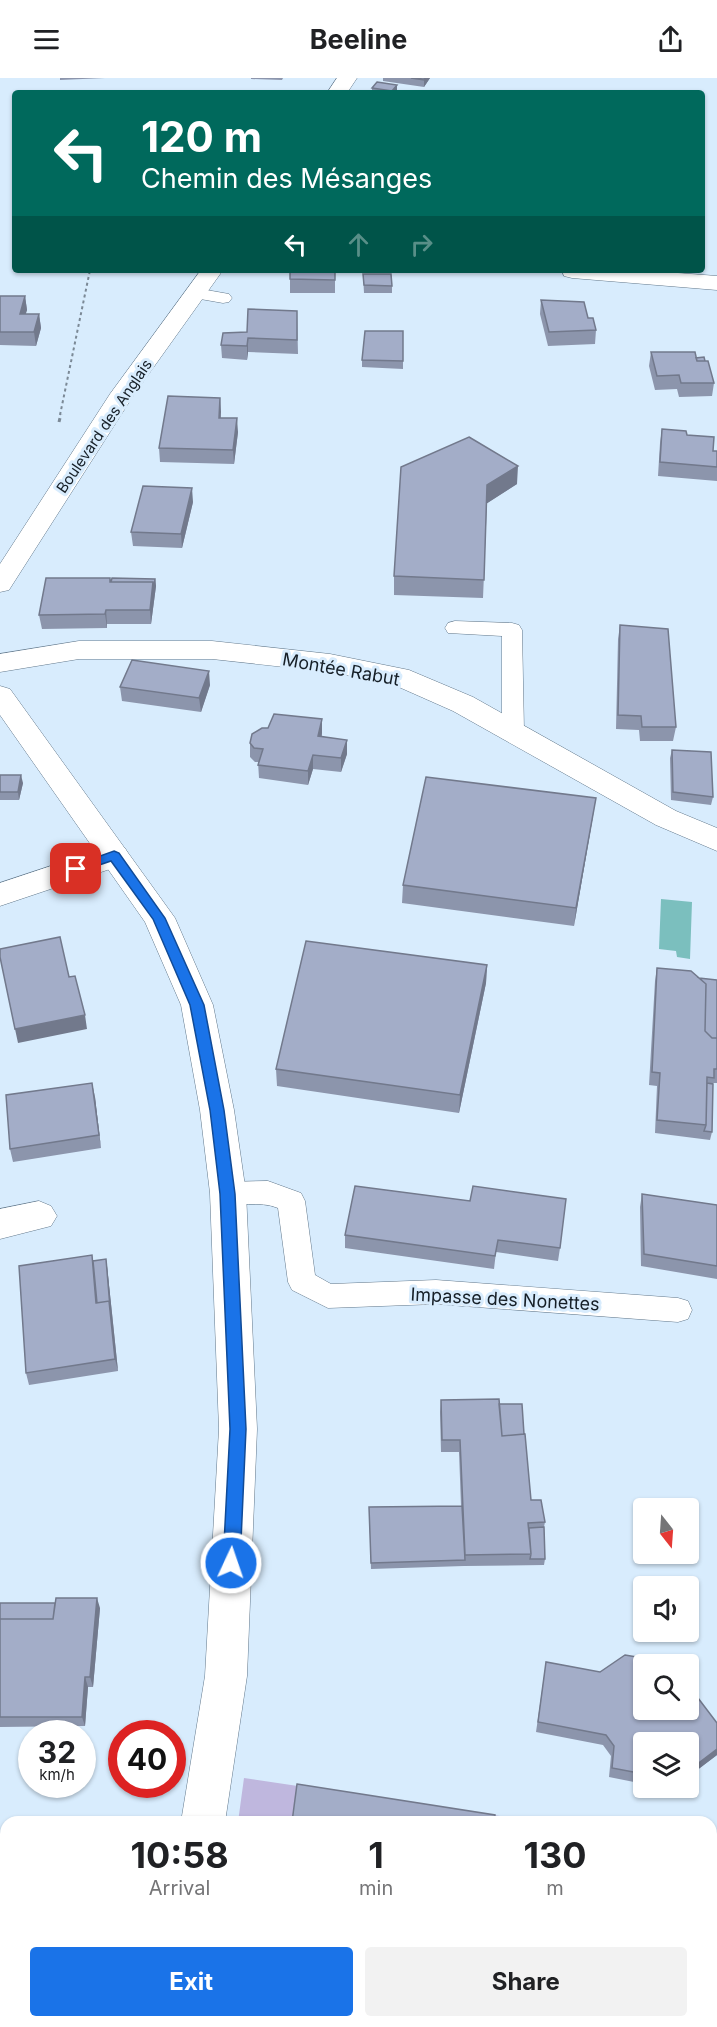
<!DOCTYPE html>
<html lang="en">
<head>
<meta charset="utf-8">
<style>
	:root { --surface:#fff; --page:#f2f2f2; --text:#202124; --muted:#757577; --accent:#1a73e8 }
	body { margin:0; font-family:Inter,sans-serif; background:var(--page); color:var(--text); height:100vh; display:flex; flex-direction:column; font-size:22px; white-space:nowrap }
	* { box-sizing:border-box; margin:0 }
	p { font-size:20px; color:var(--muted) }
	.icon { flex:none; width:33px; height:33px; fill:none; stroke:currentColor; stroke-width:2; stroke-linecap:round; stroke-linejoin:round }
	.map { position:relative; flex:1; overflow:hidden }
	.side { position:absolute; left:0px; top:1738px; width:717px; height:212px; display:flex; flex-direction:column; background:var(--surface); border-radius:18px 18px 0 0; box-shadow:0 2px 4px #0004 }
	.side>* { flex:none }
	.hud { position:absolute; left:12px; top:12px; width:693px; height:183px; border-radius:6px; box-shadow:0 2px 4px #0004; background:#00695c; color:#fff; overflow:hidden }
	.needle { width:39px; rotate:163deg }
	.fabs { position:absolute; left:633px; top:1420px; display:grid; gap:12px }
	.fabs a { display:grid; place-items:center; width:66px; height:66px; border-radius:6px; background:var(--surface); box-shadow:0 2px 4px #0004; font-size:30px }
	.speed { position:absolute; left:18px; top:1642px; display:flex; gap:12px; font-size:30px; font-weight:700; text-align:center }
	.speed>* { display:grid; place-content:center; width:78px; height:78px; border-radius:50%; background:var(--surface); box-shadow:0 2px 4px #0004; line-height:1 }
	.speed small { font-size:15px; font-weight:400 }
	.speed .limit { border:9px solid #d22; background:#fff; color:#111 }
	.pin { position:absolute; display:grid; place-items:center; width:51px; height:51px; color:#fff; margin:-26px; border-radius:12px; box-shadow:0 3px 9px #0006 }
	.me { position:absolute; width:66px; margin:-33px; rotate:3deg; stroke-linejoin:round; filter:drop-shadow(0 0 4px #0008) }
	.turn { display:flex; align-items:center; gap:21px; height:126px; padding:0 30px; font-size:27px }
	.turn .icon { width:78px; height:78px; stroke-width:2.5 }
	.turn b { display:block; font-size:42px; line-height:51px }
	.lanes { display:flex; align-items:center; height:57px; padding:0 30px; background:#0003; justify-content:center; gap:30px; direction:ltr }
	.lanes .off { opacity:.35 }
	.eta { display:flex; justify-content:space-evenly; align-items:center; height:102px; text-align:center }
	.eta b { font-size:36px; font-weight:700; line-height:42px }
	.primary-button { display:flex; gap:12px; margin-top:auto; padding:12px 30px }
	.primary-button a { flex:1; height:69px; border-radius:6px; background:var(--accent); color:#fff; font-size:24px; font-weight:700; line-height:69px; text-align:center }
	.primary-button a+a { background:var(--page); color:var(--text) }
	header { display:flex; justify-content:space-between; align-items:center; height:78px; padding:0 30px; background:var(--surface); font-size:27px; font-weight:700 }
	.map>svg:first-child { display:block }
</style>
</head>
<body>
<header><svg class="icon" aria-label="menu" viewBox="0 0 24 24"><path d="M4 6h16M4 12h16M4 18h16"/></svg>Beeline<svg class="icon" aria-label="share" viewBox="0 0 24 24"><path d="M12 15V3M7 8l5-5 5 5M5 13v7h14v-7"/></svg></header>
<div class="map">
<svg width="717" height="1949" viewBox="0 0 717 1949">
	<rect width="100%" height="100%" fill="#d8ecfd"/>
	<path fill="#bfb7de" d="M244,1700L540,1744H238Z
		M717,1889V1949H698V1944H711V1890Z
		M211,1944H301L300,1949H210Z"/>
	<path fill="#7bbfbe" d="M661,821L692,824L690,881L677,879L676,873L659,871Z"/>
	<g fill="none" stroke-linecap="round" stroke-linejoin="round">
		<defs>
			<path id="lane" d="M195,210L229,216L232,220L229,224L223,225L189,219L186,215L189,211Z
				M455,543L512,545L519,547L522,552L524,654L521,659L513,661L505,659L502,654V558L448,555L445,550L448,545Z
				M268,1103L301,1115L305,1123L315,1197L331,1206L436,1202L678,1220L688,1223L692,1232L688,1241L678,1244L436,1226L328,1230L292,1212L288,1204L278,1130C259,1122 238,1130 218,1123L214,1115L218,1107L228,1104Z"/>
			<path id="street" d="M562,192H639L717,198V212L572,200L564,198Z
				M79,563H212L330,576L409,592L473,619L676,733L717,750V773L656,747L453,633L392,606L330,594L212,581H79L0,594V576Z
				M114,767L125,770L129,778L125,786L0,828V805Z
				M39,1123L51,1128L57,1138L51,1148L0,1161V1131Z"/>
			<path id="secondary" d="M337,0H357L347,15H327Z
				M201,192H223L133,318L9,512L0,514V486L110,316Z
				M0,608L10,611L175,840L213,927L234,1032L246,1115L257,1351L247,1598L225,1744H181L205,1598L219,1351L210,1115L200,1032L181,927L145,844L0,637Z
				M148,1944H194L193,1949H147Z"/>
		</defs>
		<use href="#lane" stroke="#62788b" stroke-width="1"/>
		<use href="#street" stroke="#62788b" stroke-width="1"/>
		<use href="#secondary" stroke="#62788b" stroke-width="1"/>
		<path stroke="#7b8996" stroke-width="2" stroke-dasharray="3 3" stroke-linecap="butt" d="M60,337L90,192"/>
		<path stroke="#7b8996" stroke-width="3" stroke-dasharray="4 4" stroke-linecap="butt" d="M59,344L61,336"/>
		<use href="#lane" fill="#fff" fill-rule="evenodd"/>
		<use href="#street" fill="#fff" fill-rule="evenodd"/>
		<use href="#secondary" fill="#fff" fill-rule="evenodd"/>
	</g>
	<path fill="#8c95ac" d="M60,0H105L60,2Z
		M251,0H283L282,2L251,1Z
		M383,0H430L424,9L383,3Z
		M397,7L396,15H372V10Z
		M335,192V215H290V201Z
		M363,196L392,208V215H364Z
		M0,218H25L27,232L25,236H39L41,250L36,268L0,267Z
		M541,222L588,240L596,252L595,266L548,268L540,236Z
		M297,233L298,276L248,274L247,282L222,280L221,267L247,254Z
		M403,253V291L362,289V282Z
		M651,274L714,305L712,318L679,319L677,311L655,312L649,288Z
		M220,320L221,340L238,354L234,386L160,384L159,370Z
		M662,351L687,357L713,373H717V403L658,398L660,365Z
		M469,359L517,406L487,425L483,520L394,517V498Z
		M193,424L182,470L133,468L131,454Z
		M155,501L156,508L151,546H107V550L42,551L39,537L111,504Z
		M620,547L676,649L673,663H640L639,652L616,651L618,561Z
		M210,607L201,634L122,623L120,609Z
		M322,655V658L347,676L341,694L313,691L308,707L259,700L258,684H255L250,679V665Z
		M672,672L713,719L711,727L671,722L670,680Z
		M0,697L23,705L19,722H0Z
		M593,738L574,848L402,825L403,807Z
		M487,887L486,905L459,1035L277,1008L276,991Z
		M657,890L699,900L717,902V1005H713V1006L712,1054L710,1062L655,1055L657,1008L649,1007L655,903Z
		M95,1019L101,1070L13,1084L10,1071Z
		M355,1108L560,1170L558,1183L496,1174L494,1191L345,1170V1157Z
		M642,1116L717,1127V1201L641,1188L640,1129Z
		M93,1183L107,1188L118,1293L29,1307L26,1295Z
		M441,1322L499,1326L524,1356L531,1422L545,1444L544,1449L545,1481L544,1487L464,1488L371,1491L369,1429L461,1428L459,1374H441L440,1334Z
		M0,1525L100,1530L93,1609H88L85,1648L0,1649Z
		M546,1584L600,1594L644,1632L717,1645V1677L688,1699V1665H644V1706L609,1699L611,1678L603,1667L536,1654Z"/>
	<path fill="#72798c" d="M425,0H430L424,9V2Z
		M397,7V14L396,15H392V13Z
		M25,218L27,232L22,249L20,236Z
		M39,236L41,250L36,268L34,254Z
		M248,260V274L247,282V268Z
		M220,320L221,334L219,354V340Z
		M237,340L238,354L234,386L233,372Z
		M518,388L517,406L486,426L487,407Z
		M192,410L193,424L182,470L181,456Z
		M155,501L156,508L151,546L150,532L153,504Z
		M106,532L107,546V550L105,536Z
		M209,593L210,607L201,634L199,620Z
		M322,641V655L318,672V658Z
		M347,662V676L341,694V680Z
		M313,677V691L308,707V693Z
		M21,697L23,705L19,722L18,714Z
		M596,720L593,738L574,848L576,830Z
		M487,887L486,905L459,1035L460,1017Z
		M85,937L87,951L18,965L15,951Z
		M92,1005L95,1019L101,1070L99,1057Z
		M106,1181L107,1188L112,1235L110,1229Z
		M109,1223L112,1235L118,1293L115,1281Z
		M97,1520L100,1530L93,1609L90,1599Z
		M85,1599L88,1609L85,1648L82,1639Z
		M717,1671V1677L688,1699L692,1690Z"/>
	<path fill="#a3adc8" stroke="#72798c" stroke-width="1.5" d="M411,0H425L424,2Z
		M377,4L397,7L392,13L372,10Z
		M290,192H335V202L290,201Z
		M363,196H391L392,208L364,207Z
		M0,218H25L20,236H39L34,254H0Z
		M541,222L584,224L588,240H593L596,252L549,254Z
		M248,231L297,233V262L248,260L247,268L221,267L223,255L247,254Z
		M365,253H403V283L362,282Z
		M651,274H695L697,283H708L714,305H681L679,297L657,298Z
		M704,279L705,283H697L696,280Z
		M168,318L220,320L219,340H237L233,372L159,370Z
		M662,351L686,353L687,357L714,359L713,373H717V389L660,384Z
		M469,359L518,388L487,407L484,502L394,498L401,389Z
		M143,408L192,410L181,456L131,454Z
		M46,500H110V504H153L150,532H106L105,536L39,537Z
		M112,500L155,501L154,510L153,504H111Z
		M620,547L668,551L676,649H642L641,638L618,637Z
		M132,582L209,593L199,620L120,609Z
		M274,636L322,641L318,658L347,662L341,680L313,677L308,693L258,687L263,671L254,670L250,665L252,656L262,650H268Z
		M672,672L711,674L713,719L673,714Z
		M0,697H21L18,714H0Z
		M426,699L596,720L576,830L403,807Z
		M60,859L69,899L75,898L85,937L15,951L0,879V871Z
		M306,863L487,887L460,1017L276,991Z
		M657,890L691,893L706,906L705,953L712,960H717V991H714V1000L707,999L706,1047L657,1042L660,995L652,994Z
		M699,900L717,902V960H712L705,953L706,906Z
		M92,1005L99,1057L10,1071L6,1017Z
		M707,1005L713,1006L712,1054L704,1053L706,1047Z
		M355,1108L470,1123L473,1108L566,1121L560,1170L498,1162L495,1178L345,1157Z
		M642,1116L717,1127V1188L644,1176Z
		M92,1177L96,1225L109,1223L115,1281L26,1295L19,1188Z
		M106,1181L110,1229L109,1223L97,1225L93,1183Z
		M499,1321L502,1358L525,1356L531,1422H541L545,1444L528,1445L531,1476L465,1477L460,1362H442L441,1322Z
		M499,1326H522L524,1356L502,1358Z
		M462,1428L465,1482L371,1485L369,1429Z
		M544,1449L545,1481H530L531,1476L529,1450Z
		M56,1520H97L90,1599H85L82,1639H0V1541H53Z
		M0,1525H55L53,1541H0Z
		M625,1577L654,1582L658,1587H644V1632H688V1618L698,1620L717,1645V1671L692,1690L688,1689V1665H644V1696L612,1690L614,1668L606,1657L538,1644L546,1584L600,1594Z
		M297,1706L495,1737L494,1744H292Z
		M536,1944H609V1949H536Z"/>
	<path fill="#1a73e8" stroke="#114b97" stroke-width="1.5" d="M114,773L119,775L165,840L204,927L224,1032L235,1116L246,1351L240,1485L237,1491L231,1493L225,1491L223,1485L230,1351L220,1116L210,1032L190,927L153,841L111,783L76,795L70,791L72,788Z"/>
	<g text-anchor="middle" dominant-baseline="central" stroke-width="6" stroke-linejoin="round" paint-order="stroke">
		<g font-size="15" fill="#161f27" stroke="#d8ecfd">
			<text transform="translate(104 348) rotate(-56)">Boulevard des Anglais</text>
		</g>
		<g font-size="18" fill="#161f27" stroke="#d8ecfd">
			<text transform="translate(341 591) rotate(10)">Montée Rabut</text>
			<text transform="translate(505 1221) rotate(3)">Impasse des Nonettes</text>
		</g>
	</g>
</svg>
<div class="fabs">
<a><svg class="needle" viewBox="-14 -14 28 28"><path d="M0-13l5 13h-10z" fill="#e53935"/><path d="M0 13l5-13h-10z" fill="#757577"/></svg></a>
<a><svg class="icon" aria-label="sound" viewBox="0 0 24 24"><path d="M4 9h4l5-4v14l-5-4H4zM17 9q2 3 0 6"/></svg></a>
<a><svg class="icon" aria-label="search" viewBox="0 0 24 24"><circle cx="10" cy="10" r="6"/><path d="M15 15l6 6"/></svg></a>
<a><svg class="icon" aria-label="layers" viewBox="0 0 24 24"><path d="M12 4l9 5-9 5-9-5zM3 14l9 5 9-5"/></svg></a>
</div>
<div class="speed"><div>32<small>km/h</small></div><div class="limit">40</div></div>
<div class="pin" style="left:76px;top:791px;background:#d93025"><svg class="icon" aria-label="arrive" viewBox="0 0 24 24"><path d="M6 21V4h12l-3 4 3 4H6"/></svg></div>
<svg class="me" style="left:231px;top:1485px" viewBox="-20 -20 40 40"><circle r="17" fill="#1a73e8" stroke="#fff" stroke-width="3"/><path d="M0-11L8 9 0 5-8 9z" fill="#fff"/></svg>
<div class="hud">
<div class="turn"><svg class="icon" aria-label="left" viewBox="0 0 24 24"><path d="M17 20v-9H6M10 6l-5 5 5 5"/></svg><div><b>120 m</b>Chemin des Mésanges</div></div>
<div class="lanes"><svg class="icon" aria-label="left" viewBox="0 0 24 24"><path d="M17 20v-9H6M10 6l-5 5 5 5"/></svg><svg class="icon off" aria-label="ahead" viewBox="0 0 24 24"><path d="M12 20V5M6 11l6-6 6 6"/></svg><svg class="icon off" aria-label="right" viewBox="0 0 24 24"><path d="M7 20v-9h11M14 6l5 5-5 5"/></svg></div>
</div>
<section class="side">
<div class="eta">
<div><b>10:58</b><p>Arrival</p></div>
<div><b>1</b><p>min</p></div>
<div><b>130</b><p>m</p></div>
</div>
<div class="primary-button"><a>Exit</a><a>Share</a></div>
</section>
</div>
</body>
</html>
